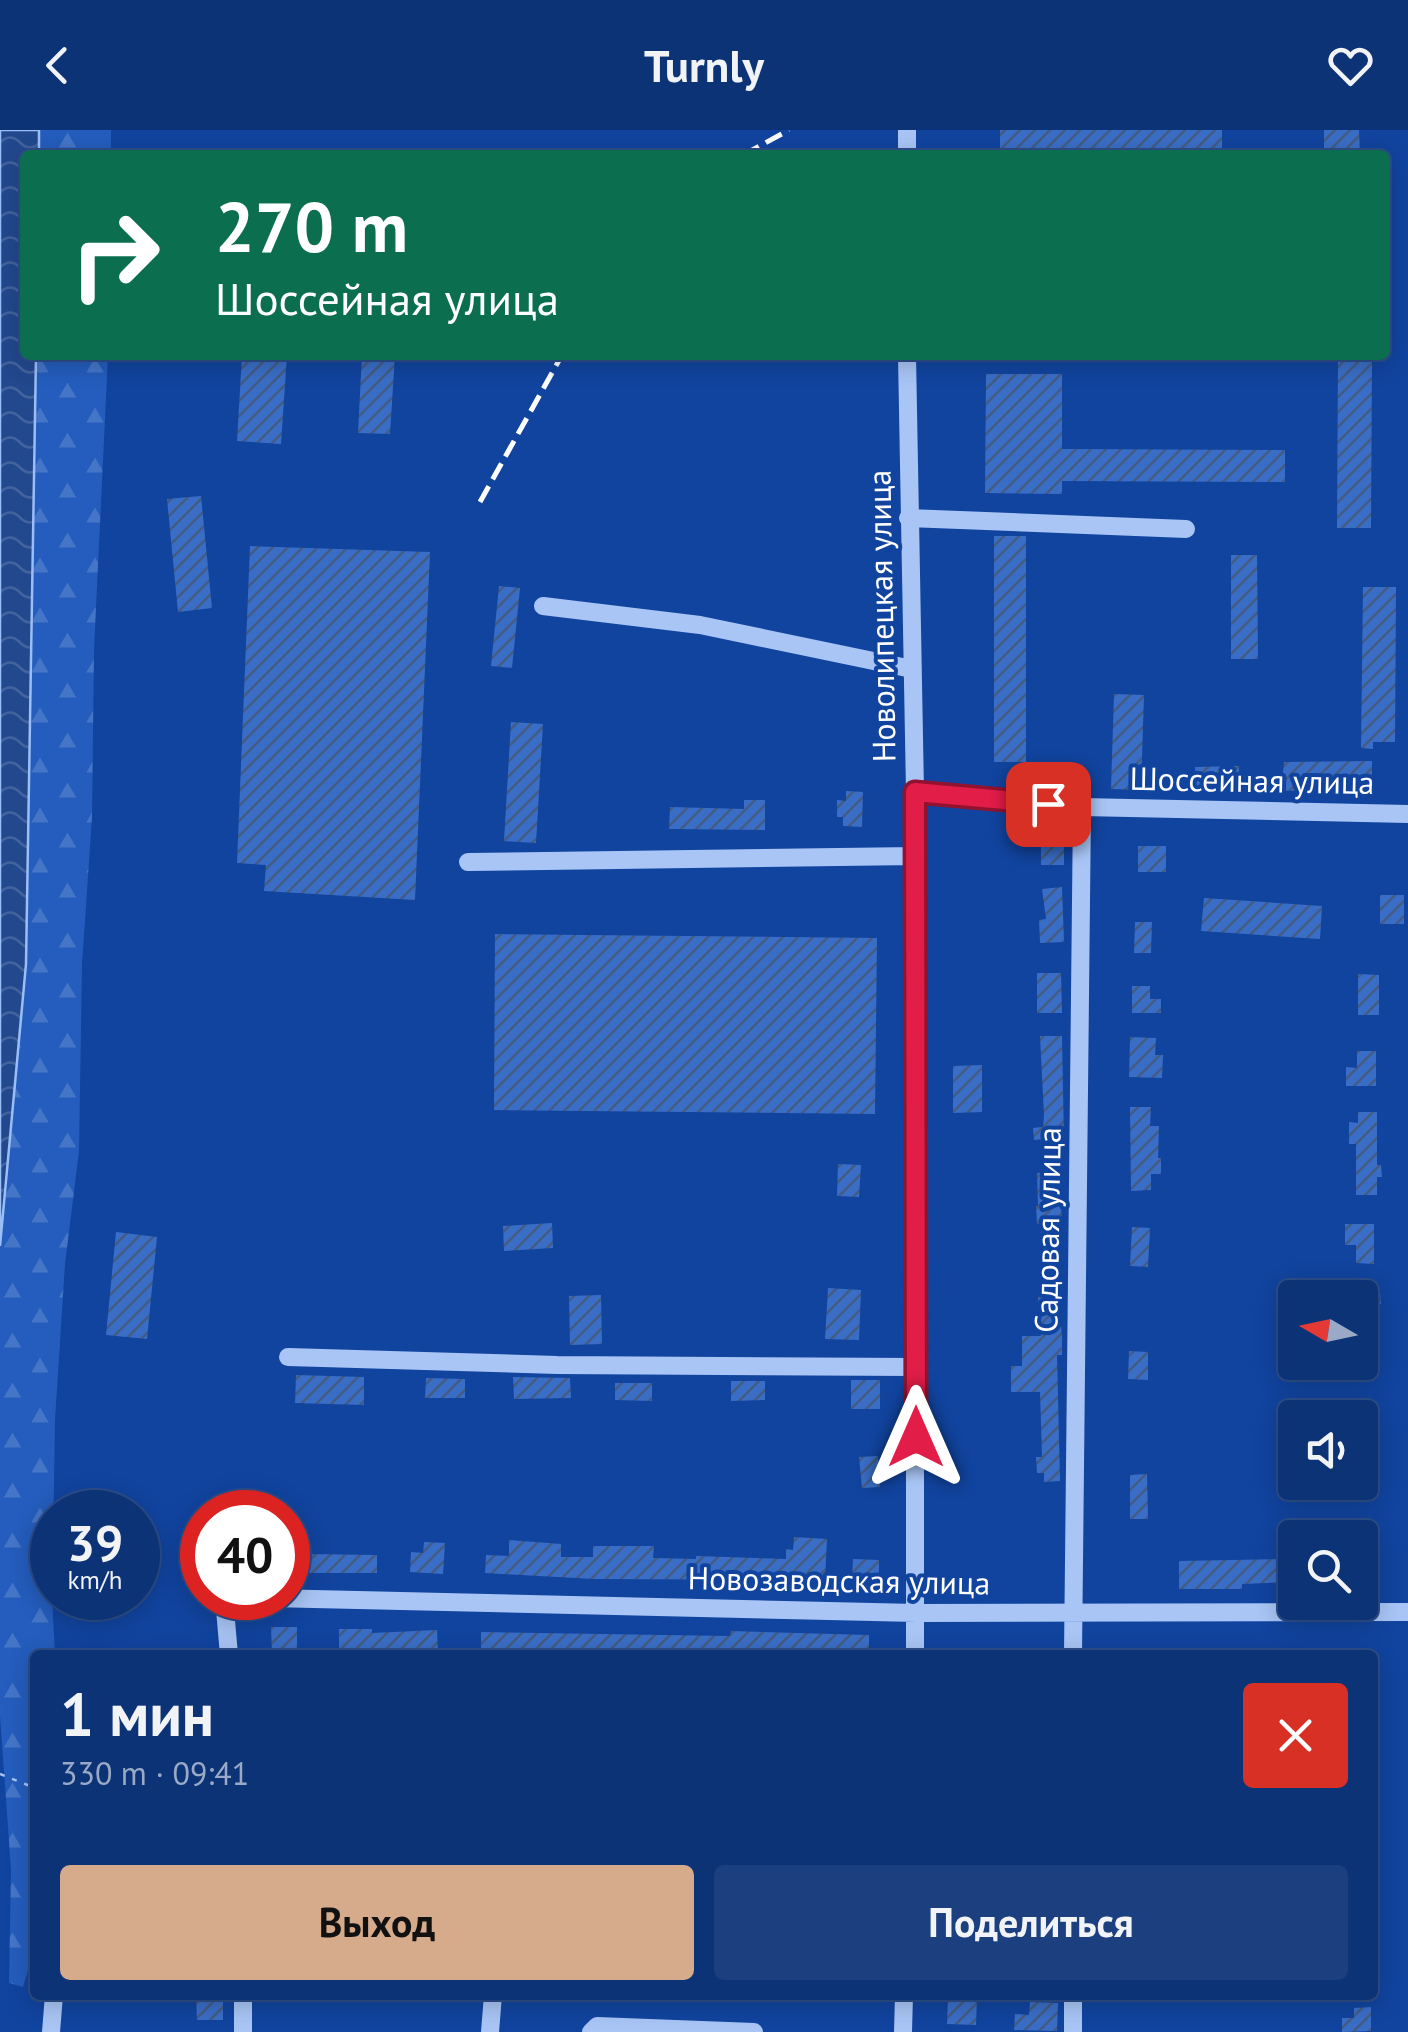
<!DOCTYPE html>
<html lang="ru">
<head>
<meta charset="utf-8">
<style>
	:root { --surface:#0d3377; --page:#1b3f7f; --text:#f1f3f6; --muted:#9aaac6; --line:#2d4e89; --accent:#d6ab8b }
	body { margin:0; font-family:"PT Sans",sans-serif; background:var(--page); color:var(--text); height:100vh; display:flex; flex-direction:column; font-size:38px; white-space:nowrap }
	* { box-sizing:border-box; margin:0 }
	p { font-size:32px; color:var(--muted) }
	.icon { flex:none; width:55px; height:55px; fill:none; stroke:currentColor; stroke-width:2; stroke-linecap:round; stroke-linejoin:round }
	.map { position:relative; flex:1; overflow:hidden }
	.sheet { position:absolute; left:30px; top:1520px; width:1348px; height:350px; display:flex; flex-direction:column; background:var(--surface); border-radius:10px; box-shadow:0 5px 25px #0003,0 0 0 2px var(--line) }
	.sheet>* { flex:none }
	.top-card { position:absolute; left:20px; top:20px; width:1370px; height:210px; border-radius:10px; box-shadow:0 5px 25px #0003,0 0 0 2px var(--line); background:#0b6e4f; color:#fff; overflow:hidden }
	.needle { width:65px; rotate:279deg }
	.controls { position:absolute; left:1278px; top:1150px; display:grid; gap:20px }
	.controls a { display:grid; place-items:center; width:100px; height:100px; border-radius:10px; background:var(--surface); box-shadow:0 5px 25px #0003,0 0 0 2px var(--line); font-size:50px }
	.speed { position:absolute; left:30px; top:1360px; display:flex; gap:20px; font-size:50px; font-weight:700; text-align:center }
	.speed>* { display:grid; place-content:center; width:130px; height:130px; border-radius:50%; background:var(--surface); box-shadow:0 5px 25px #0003,0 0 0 2px var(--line); line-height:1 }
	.speed small { font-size:25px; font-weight:400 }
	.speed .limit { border:15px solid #d22; background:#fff; color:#111 }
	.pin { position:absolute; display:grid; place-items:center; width:85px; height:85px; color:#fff; margin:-42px; border-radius:20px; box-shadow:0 5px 15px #0006 }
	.me { position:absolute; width:110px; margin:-55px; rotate:0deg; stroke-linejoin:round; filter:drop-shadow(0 0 8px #0008) }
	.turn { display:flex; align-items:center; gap:35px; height:210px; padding:0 30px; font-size:45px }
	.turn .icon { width:130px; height:130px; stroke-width:2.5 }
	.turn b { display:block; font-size:70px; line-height:85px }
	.round { display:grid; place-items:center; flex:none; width:105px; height:105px; border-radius:10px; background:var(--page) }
	.overview { display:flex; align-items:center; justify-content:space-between; height:170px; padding:0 30px }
	h1 { font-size:60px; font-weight:600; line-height:75px }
	.cta { display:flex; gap:20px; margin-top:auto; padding:20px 30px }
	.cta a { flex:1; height:115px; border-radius:10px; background:var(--accent); color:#111; font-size:40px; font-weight:600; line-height:115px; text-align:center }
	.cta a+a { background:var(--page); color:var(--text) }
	header { display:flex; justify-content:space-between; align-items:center; height:130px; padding:0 30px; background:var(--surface); font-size:45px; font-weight:600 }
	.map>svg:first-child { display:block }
</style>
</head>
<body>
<header><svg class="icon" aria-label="back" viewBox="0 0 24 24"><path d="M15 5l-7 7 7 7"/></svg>Turnly<svg class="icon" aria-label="heart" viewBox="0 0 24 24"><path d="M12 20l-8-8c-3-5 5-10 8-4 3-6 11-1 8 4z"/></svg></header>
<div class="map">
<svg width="1408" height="1902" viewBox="0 0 1408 1902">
	<defs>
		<pattern id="forest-firs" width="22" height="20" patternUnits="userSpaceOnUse" patternTransform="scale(2.5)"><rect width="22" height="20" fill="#245dbd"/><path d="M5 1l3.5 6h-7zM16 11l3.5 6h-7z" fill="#4575c7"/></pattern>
		<pattern id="water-waves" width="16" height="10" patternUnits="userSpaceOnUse" patternTransform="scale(2.5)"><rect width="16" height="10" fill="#22488d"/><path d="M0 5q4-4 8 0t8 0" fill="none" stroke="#43639e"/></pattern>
		<pattern id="building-hatch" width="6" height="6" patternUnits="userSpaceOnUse" patternTransform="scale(2.5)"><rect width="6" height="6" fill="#3a6ec6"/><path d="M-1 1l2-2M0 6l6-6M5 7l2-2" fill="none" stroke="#445b83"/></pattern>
	</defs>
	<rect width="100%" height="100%" fill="#11449f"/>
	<path fill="url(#forest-firs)" d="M39,0H111V25H39Z
		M36,225H108L94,520L92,687L82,834L79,1021L65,1134L55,1289L52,1468L55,1525H35V1817L23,1857L9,1853L11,1740L0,1585V1116L26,834Z"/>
	<path fill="url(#water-waves)" stroke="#9abef8" stroke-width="2.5" d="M0,0H39V25H25V225H36L26,834L0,1116Z"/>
	<path fill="url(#building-hatch)" d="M1000,0H1222V25H1000Z
		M1324,0H1359L1360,25H1324Z
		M242,225H287L281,314L237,311Z
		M362,225H395L390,304L358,303Z
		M1338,225H1372L1371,398H1337Z
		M986,244H1062V319L1285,320V352L1062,351V364L985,363Z
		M201,366L212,478L178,482L167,369Z
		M994,406H1026V632H994Z
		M250,416L430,422L415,770L264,761L266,735L237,733Z
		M1231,425H1257L1258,529H1231Z
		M499,456L520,458L512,538L491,536Z
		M1363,457H1396L1395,612H1373V619L1361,618Z
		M1114,564L1144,565L1141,660L1111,659Z
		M511,592L543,594L536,713L504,711Z
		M1372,631V659L1281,661L1284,632Z
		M1239,636V663H1195V637Z
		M846,661L863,662L862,697L843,696V687H837V670L846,671Z
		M744,670H765V700L669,699L670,677L744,679Z
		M1031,694H1064V735H1041V711H1031Z
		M1138,716H1166V742H1138Z
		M1062,757L1064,812L1040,813L1039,790L1046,789L1042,759Z
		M1380,765H1404V794H1380Z
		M1204,768L1322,776L1320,809L1201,801Z
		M1135,792H1152L1151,823H1134Z
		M495,804L877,808L875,984L494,980Z
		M1037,843H1061L1062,883H1037Z
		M1358,844L1379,845V885H1358Z
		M1132,856H1150V869H1161V883H1132Z
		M1040,906H1062L1064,1014L1045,1015L1044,1009L1034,1010L1033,998L1043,997L1044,986Z
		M1130,907L1156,908L1155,925H1163L1162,948L1129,947Z
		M1357,921H1376V956H1346V937L1357,938Z
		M982,935V982L953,983V936Z
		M1130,977H1151L1150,996H1159L1158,1028H1161V1044H1151V1060L1131,1061Z
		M1358,982H1377V1035H1381L1382,1047H1377V1065H1356V1014H1349V992L1358,993Z
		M838,1034L861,1035L859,1067L837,1066Z
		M1059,1042L1062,1092H1060V1134H1041V1094H1037L1036,1076H1038L1037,1043Z
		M552,1093L553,1118L504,1121L503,1096Z
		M1345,1094H1374V1134L1356,1133V1115H1345Z
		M1132,1097L1150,1098L1148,1137L1130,1136Z
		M116,1102L157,1107L147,1209L106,1205Z
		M828,1158L861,1160L859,1210L825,1209Z
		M1360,1162H1380L1381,1174H1376L1374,1251H1357V1232H1360Z
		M1058,1164L1062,1206V1225H1057L1060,1351L1044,1352V1343H1037L1036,1327H1042L1040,1262H1011V1236H1022V1206H1041L1038,1165Z
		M601,1165L602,1214L570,1215L569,1166Z
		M1129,1221L1148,1222V1250L1128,1249Z
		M296,1245L364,1247V1275L295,1273Z
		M513,1247L570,1248L571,1268L514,1269Z
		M426,1248L465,1249V1268H425Z
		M851,1250H880V1279H851Z
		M731,1251H765V1270L731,1271Z
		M615,1253H652V1271L615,1270Z
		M878,1326L880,1357L862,1358L859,1327Z
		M1147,1344L1148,1389H1130V1345Z
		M794,1407L827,1409L825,1450L593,1449L485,1443L486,1425L509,1426V1410L561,1414V1427H593V1416H654L653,1428L696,1429V1426L786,1429V1419L793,1420Z
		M288,1411H305V1424L377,1425V1443H288Z
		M424,1412L445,1413L443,1444L410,1442L411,1422L423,1423Z
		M1360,1420H1375V1462L1360,1461Z
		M853,1429L879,1430V1450L852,1449Z
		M1289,1429L1290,1452L1242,1454V1459H1179V1431Z
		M271,1497H297V1523H272Z
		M339,1499H372V1503L437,1500L438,1523L352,1521V1525H339Z
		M731,1501L869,1505V1524L624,1525V1520L575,1522V1525L481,1523V1502L730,1506Z
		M196,1865H223V1890H197Z
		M948,1867L977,1868L976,1895L947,1894Z
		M1030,1872L1058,1873L1057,1901L1014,1900L1015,1884L1029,1885Z
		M1371,1877V1901L1342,1902V1888H1354V1878Z"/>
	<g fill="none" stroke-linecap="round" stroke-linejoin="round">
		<path stroke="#a8c5f5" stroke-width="2.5" stroke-dasharray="5 8" stroke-linecap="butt" d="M0,1644L35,1658"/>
		<path stroke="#a8c5f5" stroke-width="18" d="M907,0V25
			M907,225L915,662V1525
			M908,388L1186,399
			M543,476L700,495L912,539
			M915,662L1082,677L1408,684
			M468,732L915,726
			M288,1227L557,1235L916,1237
			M224,1468L229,1525
			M270,1468L917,1483L1408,1482
			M1073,1525L1082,677
			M1073,1865V1902
			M51,1902L54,1865
			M243,1902V1865
			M490,1902L493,1865
			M591,1902L597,1896L754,1902
			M903,1902L904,1865"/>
		<path stroke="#fff" stroke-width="5" stroke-dasharray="18 8" stroke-linecap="butt" d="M743,25L789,0
			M480,372L562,225"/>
	</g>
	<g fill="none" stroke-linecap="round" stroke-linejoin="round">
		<defs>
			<path id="route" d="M916,1307L915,662L1048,674"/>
		</defs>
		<use href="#route" stroke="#92132f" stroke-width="25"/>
		<use href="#route" stroke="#e11d48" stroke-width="18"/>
	</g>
	<g text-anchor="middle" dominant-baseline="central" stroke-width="8" stroke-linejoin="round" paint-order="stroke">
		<g font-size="32" fill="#fff" stroke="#11449f">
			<text transform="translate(881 486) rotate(-91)">Новолипецкая улица</text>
			<text transform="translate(1252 650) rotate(1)">Шоссейная улица</text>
			<text transform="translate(1047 1100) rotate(-89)">Садовая улица</text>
			<text transform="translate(839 1450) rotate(1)">Новозаводская улица</text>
		</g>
	</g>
</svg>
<div class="controls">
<a><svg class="needle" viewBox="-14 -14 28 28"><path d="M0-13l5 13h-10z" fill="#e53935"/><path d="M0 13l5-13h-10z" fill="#9aaac6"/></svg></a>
<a><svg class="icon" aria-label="sound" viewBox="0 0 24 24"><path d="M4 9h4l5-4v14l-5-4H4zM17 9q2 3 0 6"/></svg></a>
<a><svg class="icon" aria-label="search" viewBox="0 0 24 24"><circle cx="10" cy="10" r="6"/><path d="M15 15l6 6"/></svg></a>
</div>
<div class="speed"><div>39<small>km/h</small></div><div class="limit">40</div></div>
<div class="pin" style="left:1048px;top:674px;background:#d93025"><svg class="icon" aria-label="arrive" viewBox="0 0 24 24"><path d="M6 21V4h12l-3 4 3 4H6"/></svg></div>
<svg class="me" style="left:916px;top:1307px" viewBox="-20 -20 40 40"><path d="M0-17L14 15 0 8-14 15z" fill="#e11d48" stroke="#fff" stroke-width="4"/></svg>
<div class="top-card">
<div class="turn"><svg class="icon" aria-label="right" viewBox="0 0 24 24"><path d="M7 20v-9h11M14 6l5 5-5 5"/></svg><div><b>270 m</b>Шоссейная улица</div></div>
</div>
<section class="sheet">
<div class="overview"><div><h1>1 мин</h1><p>330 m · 09:41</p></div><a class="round" style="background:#d93025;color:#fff"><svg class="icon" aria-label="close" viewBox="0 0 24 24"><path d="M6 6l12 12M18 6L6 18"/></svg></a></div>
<div class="cta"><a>Выход</a><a>Поделиться</a></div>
</section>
</div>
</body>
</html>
